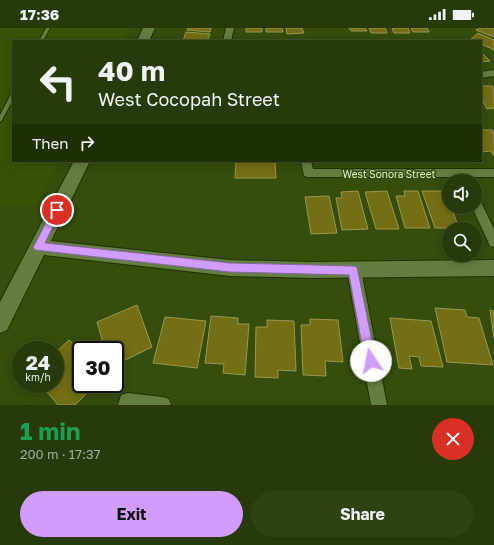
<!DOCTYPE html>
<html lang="en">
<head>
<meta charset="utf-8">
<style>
	:root { --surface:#283a09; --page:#304112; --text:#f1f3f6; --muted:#a5ad9c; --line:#44542a; --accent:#d09dfe }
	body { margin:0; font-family:"Golos Text",sans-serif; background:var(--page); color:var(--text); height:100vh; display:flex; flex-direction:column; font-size:15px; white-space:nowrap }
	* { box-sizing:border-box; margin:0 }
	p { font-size:13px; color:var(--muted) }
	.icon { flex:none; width:22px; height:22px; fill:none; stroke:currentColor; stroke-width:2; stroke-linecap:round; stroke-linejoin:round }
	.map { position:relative; height:377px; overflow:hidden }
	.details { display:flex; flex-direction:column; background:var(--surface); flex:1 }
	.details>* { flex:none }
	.top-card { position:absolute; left:12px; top:12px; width:470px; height:122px; border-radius:0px; box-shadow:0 2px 10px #0003,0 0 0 1px var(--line); background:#283a09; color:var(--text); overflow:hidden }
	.tools { position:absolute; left:442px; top:146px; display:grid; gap:8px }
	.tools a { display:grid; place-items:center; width:40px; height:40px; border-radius:50%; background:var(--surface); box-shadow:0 2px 10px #0003,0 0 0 1px var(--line); font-size:20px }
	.speed { position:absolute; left:12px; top:313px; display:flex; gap:8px; font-size:20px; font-weight:700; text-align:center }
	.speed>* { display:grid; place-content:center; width:52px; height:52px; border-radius:50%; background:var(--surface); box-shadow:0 2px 10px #0003,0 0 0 1px var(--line); line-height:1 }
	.speed small { font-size:10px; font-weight:400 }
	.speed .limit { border:2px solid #111; border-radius:6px; background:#fff; color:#111 }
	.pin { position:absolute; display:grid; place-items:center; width:34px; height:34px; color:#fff; margin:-17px; border:2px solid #fff; border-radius:50%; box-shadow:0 1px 4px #0007 }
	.me { position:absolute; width:44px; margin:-22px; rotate:349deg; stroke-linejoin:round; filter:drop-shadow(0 0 3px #0008) }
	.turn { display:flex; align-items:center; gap:14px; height:84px; padding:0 20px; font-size:18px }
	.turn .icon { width:52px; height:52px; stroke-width:2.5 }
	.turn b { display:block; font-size:28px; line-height:34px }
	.then { display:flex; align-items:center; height:38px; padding:0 20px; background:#0003; gap:8px; font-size:15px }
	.round { display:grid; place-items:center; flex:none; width:42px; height:42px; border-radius:21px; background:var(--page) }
	.overview { display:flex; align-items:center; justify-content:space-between; height:68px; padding:0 20px }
	h1 { font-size:24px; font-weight:700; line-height:30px; color:#1e9e55 }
	.button { display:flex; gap:8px; margin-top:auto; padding:8px 20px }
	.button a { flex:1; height:46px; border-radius:24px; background:var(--accent); color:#111; font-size:16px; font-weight:700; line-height:46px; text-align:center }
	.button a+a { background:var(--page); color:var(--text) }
	.status { display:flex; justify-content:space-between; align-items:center; height:28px; padding:0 20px; background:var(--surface); direction:ltr }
	.status svg { height:11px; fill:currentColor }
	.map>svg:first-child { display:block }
</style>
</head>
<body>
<div class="status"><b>17:36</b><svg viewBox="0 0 49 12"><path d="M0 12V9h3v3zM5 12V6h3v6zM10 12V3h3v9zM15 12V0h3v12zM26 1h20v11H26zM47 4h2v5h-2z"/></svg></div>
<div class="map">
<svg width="494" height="377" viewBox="0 0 494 377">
	<rect width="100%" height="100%" fill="#364d0c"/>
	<path fill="#3a5306" d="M0,0H130L123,13H13V133H59L36,177L0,178Z"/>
	<path fill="#726f14" stroke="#999852" d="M188,0H211L210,4L187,2Z
		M246,0H262V4H246Z
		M266,0H282L283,4H266Z
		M286,0H302L304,5L287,6Z
		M349,0H365L367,3H351Z
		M369,0H385L387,5H371Z
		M392,0H408L410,5H394Z
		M411,0H427L429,4H413Z
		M479,0H494V9L476,2Z
		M186,4L210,6L207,13H183Z
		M478,5L494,12V22L481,16V13L470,12Z
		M481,24L490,33L481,34Z
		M481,58H492L494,62V80L487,81L481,70Z
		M481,102H492L494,106V128L490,123L482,124Z
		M236,133H275L276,150H235Z
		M358,163L368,201L342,202L336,170H342L341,164Z
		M387,163L399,201H376L365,164Z
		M404,163H418L430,200H405L396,168H405Z
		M422,163H445L449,174V179H451L459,200H435Z
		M329,168L337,205L311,206L305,169Z
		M137,277L152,319L115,337V322H105L97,294Z
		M435,280L465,282L467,289L479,290L493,337L447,334Z
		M490,282L494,283V310Z
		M211,288L238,290V296H249L245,347L223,345L224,336L205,335Z
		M165,289L206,293L197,340L153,335Z
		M390,290L431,293L443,339L421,338L419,329L409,328L412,341L399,340Z
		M310,291L338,292L343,334L325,333L326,348L303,347L301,297H310Z
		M267,292L294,293L296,343L278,342V350L255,349L256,299H267Z
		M69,312L81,323V356H96L75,377H58L40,356H55V325Z"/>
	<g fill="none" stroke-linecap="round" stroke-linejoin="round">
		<defs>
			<path id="lane" d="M46,0H50L43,13H39Z
				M11,66H13V72L2,92L0,94V87Z"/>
			<path id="street" d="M226,0H234L231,13H223Z
				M494,42V48L481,50V44Z
				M301,133H311L313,141H494V149H308L304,148Z
				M475,168L479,170L494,201V219L490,218L472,179H475Z
				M354,236L359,238L361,242L387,377H371L347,242L349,238Z
				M127,365L163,369L169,371L171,377H118L121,367Z"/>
			<path id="secondary" d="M143,0H155L149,13H137Z
				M74,133H90L51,213L230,232L312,234L494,232V248L312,250L230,248L44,227L7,302L0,305V274Z"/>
		</defs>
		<use href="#lane" stroke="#203101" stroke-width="2"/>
		<use href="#street" stroke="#203101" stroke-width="2"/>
		<use href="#secondary" stroke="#203101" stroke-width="2"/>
		<use href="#lane" fill="#647e40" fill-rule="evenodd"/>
		<use href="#street" fill="#647e40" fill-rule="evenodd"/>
		<use href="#secondary" fill="#647e40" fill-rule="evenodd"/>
	</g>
	<path fill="#d09dfe" stroke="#8766a5" d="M57,178L61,182L45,215L230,235L354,238L357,239L376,333L375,337L371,338L367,337L365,333L349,247L230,244L35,222L33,219L35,216L54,179Z"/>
	<g text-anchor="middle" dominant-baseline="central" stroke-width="3" stroke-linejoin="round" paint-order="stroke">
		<g font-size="10" fill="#e4f3d3" stroke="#364d0c">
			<text x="389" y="146">West Sonora Street</text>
		</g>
	</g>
</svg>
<div class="tools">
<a><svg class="icon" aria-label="sound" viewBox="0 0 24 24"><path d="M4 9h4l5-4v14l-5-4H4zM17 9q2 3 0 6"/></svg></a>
<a><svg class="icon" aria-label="search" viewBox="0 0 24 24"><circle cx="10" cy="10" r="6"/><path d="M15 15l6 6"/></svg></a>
</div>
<div class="speed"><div>24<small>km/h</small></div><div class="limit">30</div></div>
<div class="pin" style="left:57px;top:182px;background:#d93025"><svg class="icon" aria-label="arrive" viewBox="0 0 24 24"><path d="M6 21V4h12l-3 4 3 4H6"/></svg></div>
<svg class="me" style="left:371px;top:333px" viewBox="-20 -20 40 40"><circle r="19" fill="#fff"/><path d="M0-13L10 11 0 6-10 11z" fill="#d09dfe"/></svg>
<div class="top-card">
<div class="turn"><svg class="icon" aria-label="left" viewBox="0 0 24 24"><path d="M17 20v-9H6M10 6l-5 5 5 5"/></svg><div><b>40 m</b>West Cocopah Street</div></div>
<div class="then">Then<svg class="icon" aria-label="right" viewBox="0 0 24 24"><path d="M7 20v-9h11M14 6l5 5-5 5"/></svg></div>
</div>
</div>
<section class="details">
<div class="overview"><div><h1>1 min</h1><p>200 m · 17:37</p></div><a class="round" style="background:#d93025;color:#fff"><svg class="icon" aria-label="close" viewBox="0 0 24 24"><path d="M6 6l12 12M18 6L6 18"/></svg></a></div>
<div class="button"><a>Exit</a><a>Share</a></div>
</section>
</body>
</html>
